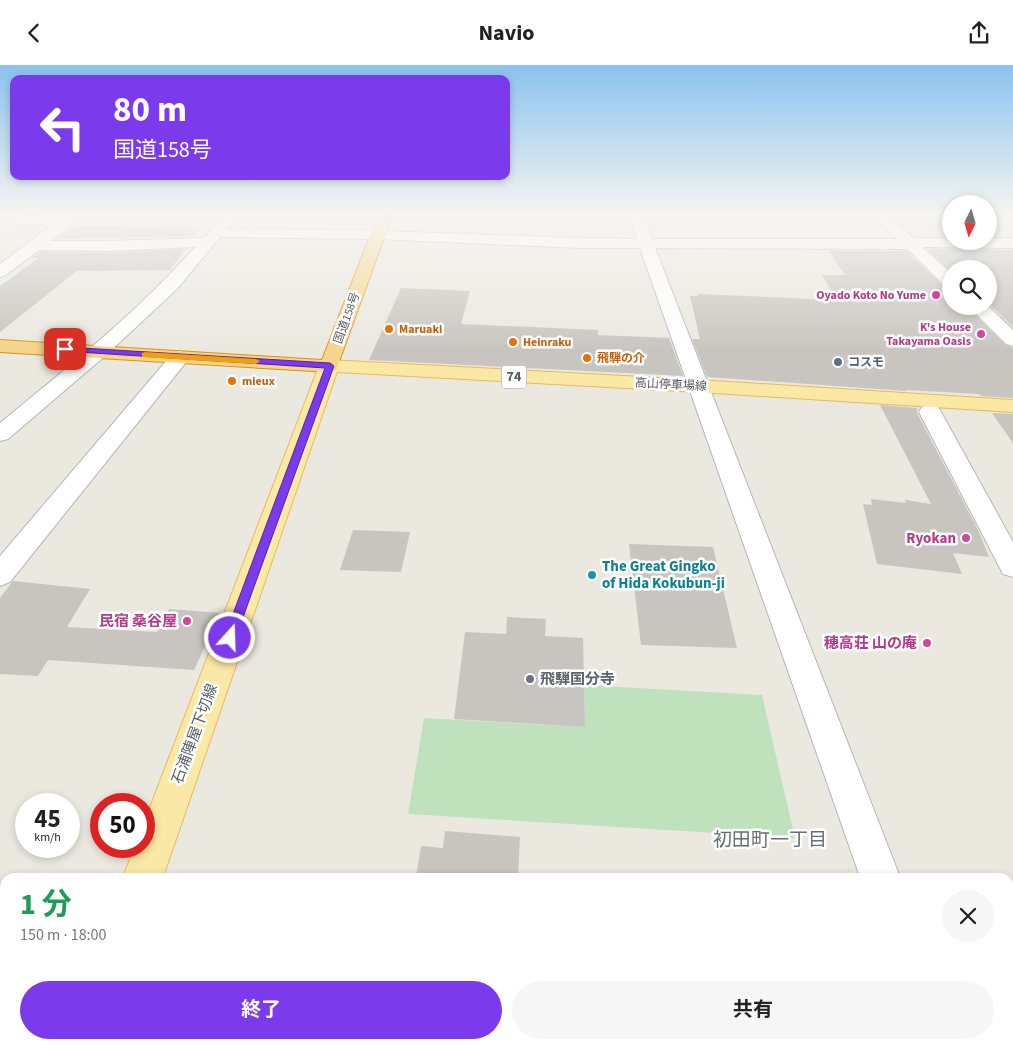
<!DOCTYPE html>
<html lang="ja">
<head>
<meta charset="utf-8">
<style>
	:root { --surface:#fff; --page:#f6f6f6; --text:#222; --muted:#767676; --accent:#7c3aed }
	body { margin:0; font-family:"Source Sans 3","Noto Sans JP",sans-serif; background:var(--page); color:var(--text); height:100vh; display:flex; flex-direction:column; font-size:19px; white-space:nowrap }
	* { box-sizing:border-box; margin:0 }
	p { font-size:16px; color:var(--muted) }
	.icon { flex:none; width:28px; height:28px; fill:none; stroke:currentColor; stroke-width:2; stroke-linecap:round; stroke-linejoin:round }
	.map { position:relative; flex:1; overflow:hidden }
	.drawer { position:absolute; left:0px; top:808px; width:1014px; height:176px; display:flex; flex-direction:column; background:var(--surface); border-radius:15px 15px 0 0; box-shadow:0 2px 8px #0003 }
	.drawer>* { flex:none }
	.top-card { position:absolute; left:10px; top:10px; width:500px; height:105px; border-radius:10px; box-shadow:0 2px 8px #0003; background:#7c3aed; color:#fff; overflow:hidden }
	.needle { width:32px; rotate:185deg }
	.controls { position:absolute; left:942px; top:130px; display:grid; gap:10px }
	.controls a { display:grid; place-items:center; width:55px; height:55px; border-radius:50%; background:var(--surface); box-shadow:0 2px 8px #0003; font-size:25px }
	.speed { position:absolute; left:15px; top:728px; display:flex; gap:10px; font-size:25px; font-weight:700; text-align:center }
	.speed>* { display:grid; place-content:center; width:65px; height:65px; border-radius:50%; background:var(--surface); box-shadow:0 2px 8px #0003; line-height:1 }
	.speed small { font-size:12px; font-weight:400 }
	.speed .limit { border:8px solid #d22; background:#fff; color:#111 }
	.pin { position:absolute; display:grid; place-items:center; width:42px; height:42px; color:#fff; margin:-21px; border-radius:10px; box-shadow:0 2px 8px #0006 }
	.me { position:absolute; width:55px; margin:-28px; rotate:20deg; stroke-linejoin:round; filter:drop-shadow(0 0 4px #0008) }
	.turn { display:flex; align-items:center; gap:18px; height:105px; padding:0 20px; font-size:22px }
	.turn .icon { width:65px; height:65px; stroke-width:2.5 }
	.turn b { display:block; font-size:35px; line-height:42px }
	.round { display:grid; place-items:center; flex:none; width:52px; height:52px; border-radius:26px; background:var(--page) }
	.summary { display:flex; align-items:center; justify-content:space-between; height:85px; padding:0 20px }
	h1 { font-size:30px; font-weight:700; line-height:38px; color:#1e9e55 }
	.action { display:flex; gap:10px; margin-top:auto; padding:10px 20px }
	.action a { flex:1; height:58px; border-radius:30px; background:var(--accent); color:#fff; font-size:20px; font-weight:700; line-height:58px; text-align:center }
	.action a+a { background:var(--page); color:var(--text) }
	header { display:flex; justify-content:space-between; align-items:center; height:65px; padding:0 20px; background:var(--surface); font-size:22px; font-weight:700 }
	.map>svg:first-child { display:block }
</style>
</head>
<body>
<header><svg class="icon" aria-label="back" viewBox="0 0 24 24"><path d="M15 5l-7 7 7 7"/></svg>Navio<svg class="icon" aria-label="share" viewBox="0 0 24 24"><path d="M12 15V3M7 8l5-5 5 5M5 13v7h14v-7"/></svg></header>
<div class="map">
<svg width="1013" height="983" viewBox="0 0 1013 983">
	<rect width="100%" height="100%" fill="#ebe8e0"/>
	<path fill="#bfe2bd" d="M584,620L762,630L795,773L408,749L424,653L585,662Z"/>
	<path fill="#c8c4bf" d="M74,161H121L200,163L194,171L55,174Z
		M185,184L170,205L77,206L0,267V221L39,193H31L40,187L107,188Z
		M927,184L1013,185V262L989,239V204H951V206Z
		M829,186H906L944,222L951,224V241H966L1005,280L1013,283V333L981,331L979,329L906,325L907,326L707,312L692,274H700L690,231H698V229L837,235L822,210H845Z
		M401,223L470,226L461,259L598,265V270L669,273L683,311L369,295Z
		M880,340L917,343V348L978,465L989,492L953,488L962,509L877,499L863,439L872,440L871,434L906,438L905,435L931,439Z
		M992,348L1013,349V378Z
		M353,465L410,467L401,507L340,505Z
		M629,479L713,482L737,583L641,580Z
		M13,516L90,524L67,562L157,567L169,544L221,548L194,605L48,595L38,611L0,609V533Z
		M507,552L546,554L545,571L583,573L585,662L454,654L465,567L506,569Z
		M445,766L520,772L518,812H416L421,781L443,783Z"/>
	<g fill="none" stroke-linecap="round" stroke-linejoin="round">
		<defs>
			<path id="minor" d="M68,148H84L50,176H107L204,173L225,148H240L227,164L378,166L580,173L637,174L628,148H642L652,174H897L871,148H887L913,173H951V176H989V173H1013V183L922,182L951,208V222L945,221L907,184L655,183L900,812H860L640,183H580L378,174L220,172L177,224L105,291L8,374L0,376V358C68,302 137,248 195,182L107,186L39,185L6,210L0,212V199L52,160L0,158V150L63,152Z
				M968,241H988L1013,265V281L1006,279Z
				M180,286L187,288L190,292L187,296L10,517L0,521V491L173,288Z
				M930,340L938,342L941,347L1013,477V512L1003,509L919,347L922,342Z
				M919,979H965L966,983H920Z"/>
			<path id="major" d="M329,295L698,315L1013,335V347L698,327L337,307L163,812H123L135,781H144V758L319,301L322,297Z
				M59,979H105L104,983H58Z"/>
			<path id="highway" d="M379,148H393L336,305L329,307L0,287V275L322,295Z"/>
		</defs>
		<use href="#minor" stroke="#b2b6ba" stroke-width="2"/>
		<use href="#major" stroke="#e8b95b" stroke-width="2"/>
		<use href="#highway" stroke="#dd920d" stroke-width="2"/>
		<use href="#minor" fill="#fff" fill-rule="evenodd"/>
		<use href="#major" fill="#fae8a5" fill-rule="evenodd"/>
		<use href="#highway" fill="#f6d58b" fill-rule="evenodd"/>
	</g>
	<linearGradient id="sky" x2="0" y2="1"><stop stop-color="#8bc2ef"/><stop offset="0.52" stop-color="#f6f5f1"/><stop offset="1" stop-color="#f6f5f1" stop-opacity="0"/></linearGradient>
	<rect width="1013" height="286" fill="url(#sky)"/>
	<path fill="#7c3aed" stroke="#51269a" d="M65,282L330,298L334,301L234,577L230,579L226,577L224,573L325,303L62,286V283Z"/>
	<path fill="#f59e0b" d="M145,287L256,294L260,296L256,299L142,292V288Z"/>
	<g fill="#d1479c" stroke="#fff" stroke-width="2">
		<circle cx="936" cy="230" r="5"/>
		<circle cx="981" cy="269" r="5"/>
		<circle cx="966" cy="473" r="5"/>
		<circle cx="187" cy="556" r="5"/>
		<circle cx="927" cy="578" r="5"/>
	</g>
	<g fill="#e8710a" stroke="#fff" stroke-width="2">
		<circle cx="389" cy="264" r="5"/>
		<circle cx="513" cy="277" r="5"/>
		<circle cx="587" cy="293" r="5"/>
		<circle cx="232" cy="316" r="5"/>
	</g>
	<circle fill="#5c6f8a" stroke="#fff" stroke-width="2" cx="838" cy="297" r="5"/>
	<circle fill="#0f9aa8" stroke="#fff" stroke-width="2" cx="592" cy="510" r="5"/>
	<circle fill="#6b7280" stroke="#fff" stroke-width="2" cx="530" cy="614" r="5"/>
	<g text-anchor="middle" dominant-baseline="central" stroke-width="5" stroke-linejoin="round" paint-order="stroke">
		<g font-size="12" font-weight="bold" fill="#b23c85" stroke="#fff" text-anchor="end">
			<text x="926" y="230">Oyado Koto No Yume</text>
			<text x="971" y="262">K's House<tspan x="971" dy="14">Takayama Oasis</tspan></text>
		</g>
		<g font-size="12" fill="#585c60" stroke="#fff">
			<text transform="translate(347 253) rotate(-70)">国道158号</text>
			<text transform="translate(671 320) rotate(3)">高山停車場線</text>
		</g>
		<g font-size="12" font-weight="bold" fill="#c56008" stroke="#fff" text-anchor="start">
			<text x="399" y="264">Maruaki</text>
			<text x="523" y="277">Heinraku</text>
			<text x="597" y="293">飛騨の介</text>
			<text x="242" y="316">mieux</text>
		</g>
		<g font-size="12" font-weight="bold" fill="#4e5e75" stroke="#fff" text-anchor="start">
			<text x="848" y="297">コスモ</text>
		</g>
		<rect fill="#fff" stroke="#8a8d90" stroke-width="1" x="501.5" y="300.5" width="25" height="23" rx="4"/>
		<g font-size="14" font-weight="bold" fill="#585c60">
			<text x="514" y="312">74</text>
		</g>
		<g font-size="15" font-weight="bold" fill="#b23c85" stroke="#fff" text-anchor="end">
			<text x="956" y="473">Ryokan</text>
			<text x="177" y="556">民宿 桑谷屋</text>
			<text x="917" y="578">穂高荘 山の庵</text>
		</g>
		<g font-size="15" font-weight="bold" fill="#0d838f" stroke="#fff" text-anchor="start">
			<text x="602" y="501">The Great Gingko<tspan x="602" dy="17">of Hida Kokubun-ji</tspan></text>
		</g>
		<g font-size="15" font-weight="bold" fill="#5b616d" stroke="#fff" text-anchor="start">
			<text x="540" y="614">飛騨国分寺</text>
		</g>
		<g font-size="15" fill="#585c60" stroke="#fff">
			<text transform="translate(195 669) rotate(-70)">石浦陣屋下切線</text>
		</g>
		<g font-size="19" fill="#696e72" stroke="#fff">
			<text x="770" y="775">初田町一丁目</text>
		</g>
	</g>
</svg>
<div class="controls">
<a><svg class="needle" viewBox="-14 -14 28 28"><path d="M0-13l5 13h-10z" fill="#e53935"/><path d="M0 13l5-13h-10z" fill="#767676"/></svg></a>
<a><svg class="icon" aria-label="search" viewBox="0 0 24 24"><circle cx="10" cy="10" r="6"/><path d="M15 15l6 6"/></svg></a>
</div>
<div class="speed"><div>45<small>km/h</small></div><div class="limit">50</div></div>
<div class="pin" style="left:65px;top:284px;background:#d93025"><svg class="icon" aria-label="arrive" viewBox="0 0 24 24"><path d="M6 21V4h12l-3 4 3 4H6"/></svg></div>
<svg class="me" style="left:230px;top:573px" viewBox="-20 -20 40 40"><circle r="17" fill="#7c3aed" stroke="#fff" stroke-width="3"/><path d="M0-11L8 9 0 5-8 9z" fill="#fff"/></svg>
<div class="top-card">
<div class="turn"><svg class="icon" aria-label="left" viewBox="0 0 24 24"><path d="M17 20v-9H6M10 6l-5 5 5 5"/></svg><div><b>80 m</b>国道158号</div></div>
</div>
<section class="drawer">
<div class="summary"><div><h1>1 分</h1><p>150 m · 18:00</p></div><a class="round"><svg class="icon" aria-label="close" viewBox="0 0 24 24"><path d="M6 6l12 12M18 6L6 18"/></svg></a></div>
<div class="action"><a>終了</a><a>共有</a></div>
</section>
</div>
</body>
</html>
